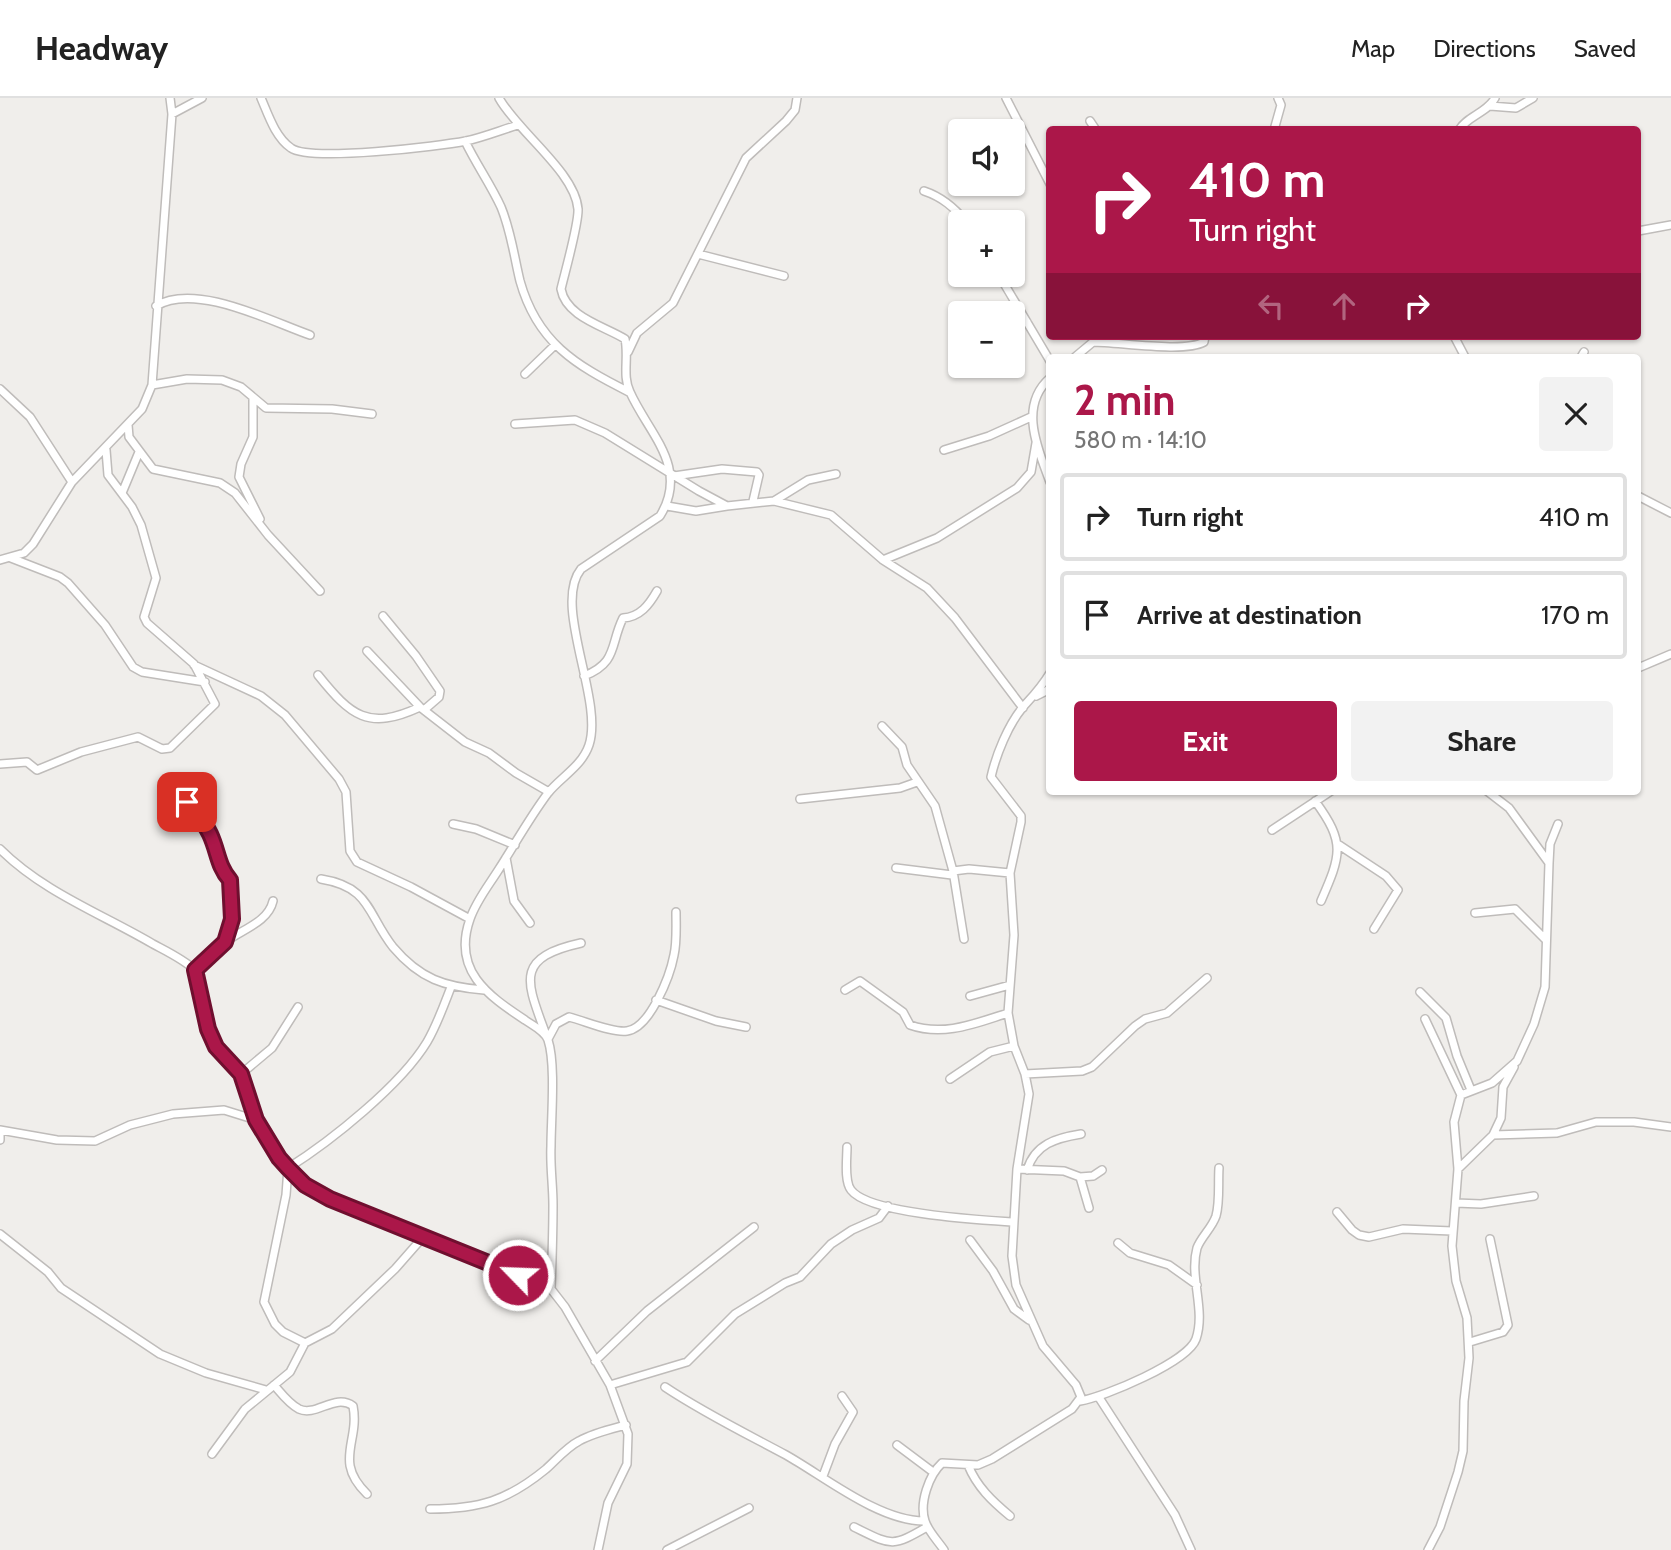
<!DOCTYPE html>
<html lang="en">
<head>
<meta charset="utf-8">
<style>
	:root { --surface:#fff; --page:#f2f2f2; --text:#222; --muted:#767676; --line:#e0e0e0; --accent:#ab1749 }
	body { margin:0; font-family:Cabin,sans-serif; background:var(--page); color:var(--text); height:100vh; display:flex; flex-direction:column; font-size:26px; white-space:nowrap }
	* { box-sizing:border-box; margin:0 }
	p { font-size:23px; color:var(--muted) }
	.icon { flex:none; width:38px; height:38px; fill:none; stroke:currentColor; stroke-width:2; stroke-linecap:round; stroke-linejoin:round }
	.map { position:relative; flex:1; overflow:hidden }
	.panel { position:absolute; left:1046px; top:256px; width:595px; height:441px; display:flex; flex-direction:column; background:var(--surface); border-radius:7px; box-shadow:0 2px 5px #0004 }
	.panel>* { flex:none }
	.guide { position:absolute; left:1046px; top:28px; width:595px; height:214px; border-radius:7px; box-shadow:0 2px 5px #0004; background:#ab1749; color:#fff; overflow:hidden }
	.controls { position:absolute; left:948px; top:21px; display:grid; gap:14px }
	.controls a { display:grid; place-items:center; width:77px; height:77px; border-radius:7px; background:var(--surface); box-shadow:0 2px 5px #0004; font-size:35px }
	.pin { position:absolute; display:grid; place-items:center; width:60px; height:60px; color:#fff; margin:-30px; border-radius:14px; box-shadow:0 4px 10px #0006 }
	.me { position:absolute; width:77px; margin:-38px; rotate:294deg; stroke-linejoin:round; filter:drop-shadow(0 0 5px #0008) }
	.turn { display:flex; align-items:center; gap:24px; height:147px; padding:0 28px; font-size:32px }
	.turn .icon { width:91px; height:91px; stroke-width:2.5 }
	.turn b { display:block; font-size:49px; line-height:60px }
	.lanes { display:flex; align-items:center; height:66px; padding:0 28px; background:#0003; justify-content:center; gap:35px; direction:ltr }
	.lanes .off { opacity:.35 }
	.round { display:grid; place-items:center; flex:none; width:74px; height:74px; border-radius:7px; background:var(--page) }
	.head { display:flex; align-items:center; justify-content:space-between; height:119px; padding:0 28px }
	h1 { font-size:42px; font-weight:800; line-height:52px; color:var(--accent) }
	.cta { display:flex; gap:14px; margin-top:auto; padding:14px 28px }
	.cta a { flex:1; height:80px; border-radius:7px; background:var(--accent); color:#fff; font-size:28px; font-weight:800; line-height:80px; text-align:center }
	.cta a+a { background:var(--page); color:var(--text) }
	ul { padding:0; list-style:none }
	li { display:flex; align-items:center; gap:21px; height:88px; margin:0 14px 10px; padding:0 14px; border:4px solid var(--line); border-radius:7px }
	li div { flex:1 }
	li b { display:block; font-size:26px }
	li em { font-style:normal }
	header { display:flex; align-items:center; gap:42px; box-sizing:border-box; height:98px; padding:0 35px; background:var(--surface); border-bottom:2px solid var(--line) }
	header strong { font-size:33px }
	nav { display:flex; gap:38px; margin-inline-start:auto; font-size:24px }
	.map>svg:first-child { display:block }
</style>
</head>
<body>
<header>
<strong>Headway</strong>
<nav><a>Map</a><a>Directions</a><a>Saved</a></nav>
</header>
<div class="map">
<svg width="1671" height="1452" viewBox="0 0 1671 1452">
	<rect width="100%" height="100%" fill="#f0eeeb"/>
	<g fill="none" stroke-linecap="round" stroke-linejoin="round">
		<defs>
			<path id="minor" d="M261,0C268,16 275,39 291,50C310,64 440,48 466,43C484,39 501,32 518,27
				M499,0C517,33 575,74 578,111C579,125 565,174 561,191C566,219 604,228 625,241C629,259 622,278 630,294C648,335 690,369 660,418L581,471C552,507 604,602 589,647C582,668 561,679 548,695C530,719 515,746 499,771C489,787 476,803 470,821C452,872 487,897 525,922C532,927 545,933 548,942C556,966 551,1022 551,1048C550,1068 553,1087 553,1107C553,1135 552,1163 551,1191
				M1006,0L1050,86
				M1490,8L1516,10L1533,0
				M172,16L202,0
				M1090,23L1096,32
				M1274,32L1281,7L1278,0
				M1459,32C1467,18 1487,15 1495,0
				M465,43C476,66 491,87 501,109C511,133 514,158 520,183C537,244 575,267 629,294
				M924,93C942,99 954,109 966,124
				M1638,133L1671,127
				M698,156L784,178
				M999,177L1050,263
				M156,208C195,184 270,223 310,237
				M1013,224H1027
				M1454,238L1465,259
				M1093,244C1119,244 1184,255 1204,244L1205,238
				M628,254L637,235L673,205L746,60L786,23L795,12L797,0
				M1075,259L1093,244L1095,238
				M1581,259L1584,254
				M525,276L555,247
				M1050,280C1018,308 1038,351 1050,384
				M152,287L187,281L222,282L241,289L266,310L332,311L372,316
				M0,291L30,319L72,384
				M253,300V339L241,366L239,379L260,421
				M515,326L575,322L605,335L699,393L727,408L774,403L831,417L883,462L927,490L955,520L1023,610
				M128,327L129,339L153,371L220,385L235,395L268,437L320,493
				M944,352L989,338L1031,319
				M674,378L722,371L757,374L759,377L753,403
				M122,395L139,354
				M1638,398L1671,415
				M774,403L808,382L836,376
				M667,408L696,413L727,408
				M11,460L60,479L68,485L105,527L133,569L142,574L205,584
				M0,462L24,455L33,446L72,384L142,311L152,287L172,16L170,0
				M883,462L937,440L1017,390L1031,374L1036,345
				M383,518L416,558L440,593L439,599L424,612
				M367,553L420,609L465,644L489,655L516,675L549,694
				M194,567L261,598L285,617L339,681L346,694L350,753L357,764L411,789L470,821
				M1638,570L1671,556
				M318,577C351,618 368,633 420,609
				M584,578C618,565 610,546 623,520C640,519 649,507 657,493
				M1036,598L1050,591
				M882,628L902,649L907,667L935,708L953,773
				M0,666L27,664L37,672L81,654L138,639L162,651L170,650L215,606L194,566L147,525L144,519L156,480L141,427L132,409L108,377L106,352
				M800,701L900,690L917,684
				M1315,703C1346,745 1341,757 1321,803
				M187,704C195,714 205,725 210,736C218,753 218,768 230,782L232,821L225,844
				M453,726L476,731L515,747
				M1272,732L1331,693
				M1339,747L1386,778L1398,792L1374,831
				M0,751C43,794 102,816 153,846C168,854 183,861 195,872L208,931L216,949L241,976L256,1022
				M506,760L514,803L530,825
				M1549,765L1550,746L1558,726
				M896,770L952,777
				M321,781C371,789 367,816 393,849C420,881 445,889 484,892
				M1475,815L1515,811L1545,841
				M964,841L953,773L969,771L1010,775
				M195,872C205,863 214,853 224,845C240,832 268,825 273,803
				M845,892L860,883L903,914L910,927C944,939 976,925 1008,915
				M1420,894L1446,920L1457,958L1471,992
				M970,898L1010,887
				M656,902L716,923L746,929
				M1425,921L1461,997
				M546,937C527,884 513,860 581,845
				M548,941L556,926L569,919C585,923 612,935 627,933C650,930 670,878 674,857C677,844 676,828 676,814
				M241,976L272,950L298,909
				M1025,976L1082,973L1092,969L1135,928L1145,921L1167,915L1207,880
				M950,981L990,954L1014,948
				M0,1032L57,1042L95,1043L130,1027L173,1016L224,1012L256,1022L279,1061L305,1087L330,1101L477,1159L551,1191L565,1209L610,1287L628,1336L627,1366L608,1405L598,1452
				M0,1037V1042
				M1493,1037L1557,1035L1596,1024H1634L1671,1029
				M847,1049C847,1061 844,1083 851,1092C869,1116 982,1122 1013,1124
				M1017,1071L1064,1073L1080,1079L1093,1078L1102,1072
				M1458,1071L1493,1037L1501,1020L1503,989L1514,969
				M1027,1072C1035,1046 1056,1040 1081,1036
				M1080,1079L1089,1110
				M1456,1105L1481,1106L1534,1098
				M1337,1114L1352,1132L1359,1137L1369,1139L1403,1131L1452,1133
				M0,1136L48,1174L61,1190L160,1256L206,1275L266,1292
				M970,1142L993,1173L1014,1211L1029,1222
				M1118,1145L1130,1155L1169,1167L1197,1187
				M1470,1244L1503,1234L1508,1227L1490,1141
				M305,1245L283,1234L275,1226L264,1204L286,1097L288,1070C331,1043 401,987 427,944C437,927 444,907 451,889
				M595,1263L647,1213L754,1129
				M274,1287C281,1295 289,1306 299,1311C316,1319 335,1295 353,1308C360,1344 333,1363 367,1396
				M610,1287L687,1264L735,1216L785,1185L800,1179L831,1146L852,1132L879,1120L888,1108
				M665,1289C704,1315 745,1335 786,1357C825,1379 879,1423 924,1423
				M1098,1298L1175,1417L1191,1452
				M1080,1303C1104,1299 1188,1264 1196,1241C1206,1212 1189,1179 1197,1150C1201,1139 1212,1130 1216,1118C1220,1104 1218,1085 1219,1070
				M897,1347L933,1374
				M212,1356L245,1311L290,1274L305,1245L332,1231L395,1171L424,1138
				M968,1367C977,1389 992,1403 1010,1418
				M823,1378L835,1346L853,1314L842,1298
				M430,1411C479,1411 507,1403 546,1371C556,1362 567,1349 579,1343C593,1335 611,1331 626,1327
				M854,1429C891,1447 891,1450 927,1429
				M667,1452L749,1410
				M944,1452C938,1443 928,1433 925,1423C919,1405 929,1377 942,1365L978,1367L992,1361L1072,1311L1081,1299L1076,1287L1043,1248L1016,1187L1012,1158L1017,1071L1029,996L1025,976L1014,948L1008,915L1014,837L1010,775L1021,724V718L991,679C996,657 1008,627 1023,609C1034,597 1041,590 1050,575
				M1428,1452L1440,1429L1458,1374L1463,1353L1464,1303L1469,1260L1467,1220L1456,1183L1452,1148L1458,1071L1454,1024L1461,997L1492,985L1517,963L1534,926L1545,889L1549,765L1509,710L1487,693"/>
		</defs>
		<use href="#minor" stroke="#bfbcba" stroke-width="10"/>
		<use href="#minor" stroke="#fff" stroke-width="7"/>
	</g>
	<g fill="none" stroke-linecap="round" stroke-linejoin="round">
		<defs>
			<path id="route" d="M187,704C195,714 205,725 210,736C218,753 218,769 230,782L232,821L225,844L195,872L208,931L216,949L241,976L256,1022L279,1060L288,1070L305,1087L330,1101L518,1177"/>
		</defs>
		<use href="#route" stroke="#6f0f2f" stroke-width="18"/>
		<use href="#route" stroke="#ab1749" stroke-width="12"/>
	</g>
</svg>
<div class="controls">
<a><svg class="icon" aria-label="sound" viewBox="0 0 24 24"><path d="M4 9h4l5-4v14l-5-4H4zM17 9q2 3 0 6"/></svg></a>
<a>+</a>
<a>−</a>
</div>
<div class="pin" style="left:187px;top:704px;background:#d93025"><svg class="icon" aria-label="arrive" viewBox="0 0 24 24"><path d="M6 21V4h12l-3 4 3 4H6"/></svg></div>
<svg class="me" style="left:518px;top:1177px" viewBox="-20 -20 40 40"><circle r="17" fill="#ab1749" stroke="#fff" stroke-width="3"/><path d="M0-11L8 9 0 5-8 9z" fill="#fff"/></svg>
<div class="guide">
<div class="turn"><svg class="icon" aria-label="right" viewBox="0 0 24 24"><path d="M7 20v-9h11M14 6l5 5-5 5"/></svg><div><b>410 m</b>Turn right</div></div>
<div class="lanes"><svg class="icon off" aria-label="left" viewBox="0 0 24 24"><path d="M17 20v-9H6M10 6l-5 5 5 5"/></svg><svg class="icon off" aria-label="ahead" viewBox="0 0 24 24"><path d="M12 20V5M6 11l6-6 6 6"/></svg><svg class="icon" aria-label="right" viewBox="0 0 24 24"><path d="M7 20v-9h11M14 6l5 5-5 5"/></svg></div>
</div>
<section class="panel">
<div class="head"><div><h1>2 min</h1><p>580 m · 14:10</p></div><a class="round"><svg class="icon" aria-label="close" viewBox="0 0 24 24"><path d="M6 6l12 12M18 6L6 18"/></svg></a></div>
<ul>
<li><svg class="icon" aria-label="right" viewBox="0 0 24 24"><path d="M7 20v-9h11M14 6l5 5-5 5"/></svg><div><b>Turn right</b></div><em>410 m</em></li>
<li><svg class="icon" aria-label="arrive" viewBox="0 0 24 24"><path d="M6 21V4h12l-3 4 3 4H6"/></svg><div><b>Arrive at destination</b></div><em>170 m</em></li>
</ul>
<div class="cta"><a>Exit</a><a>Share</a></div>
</section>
</div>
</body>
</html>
